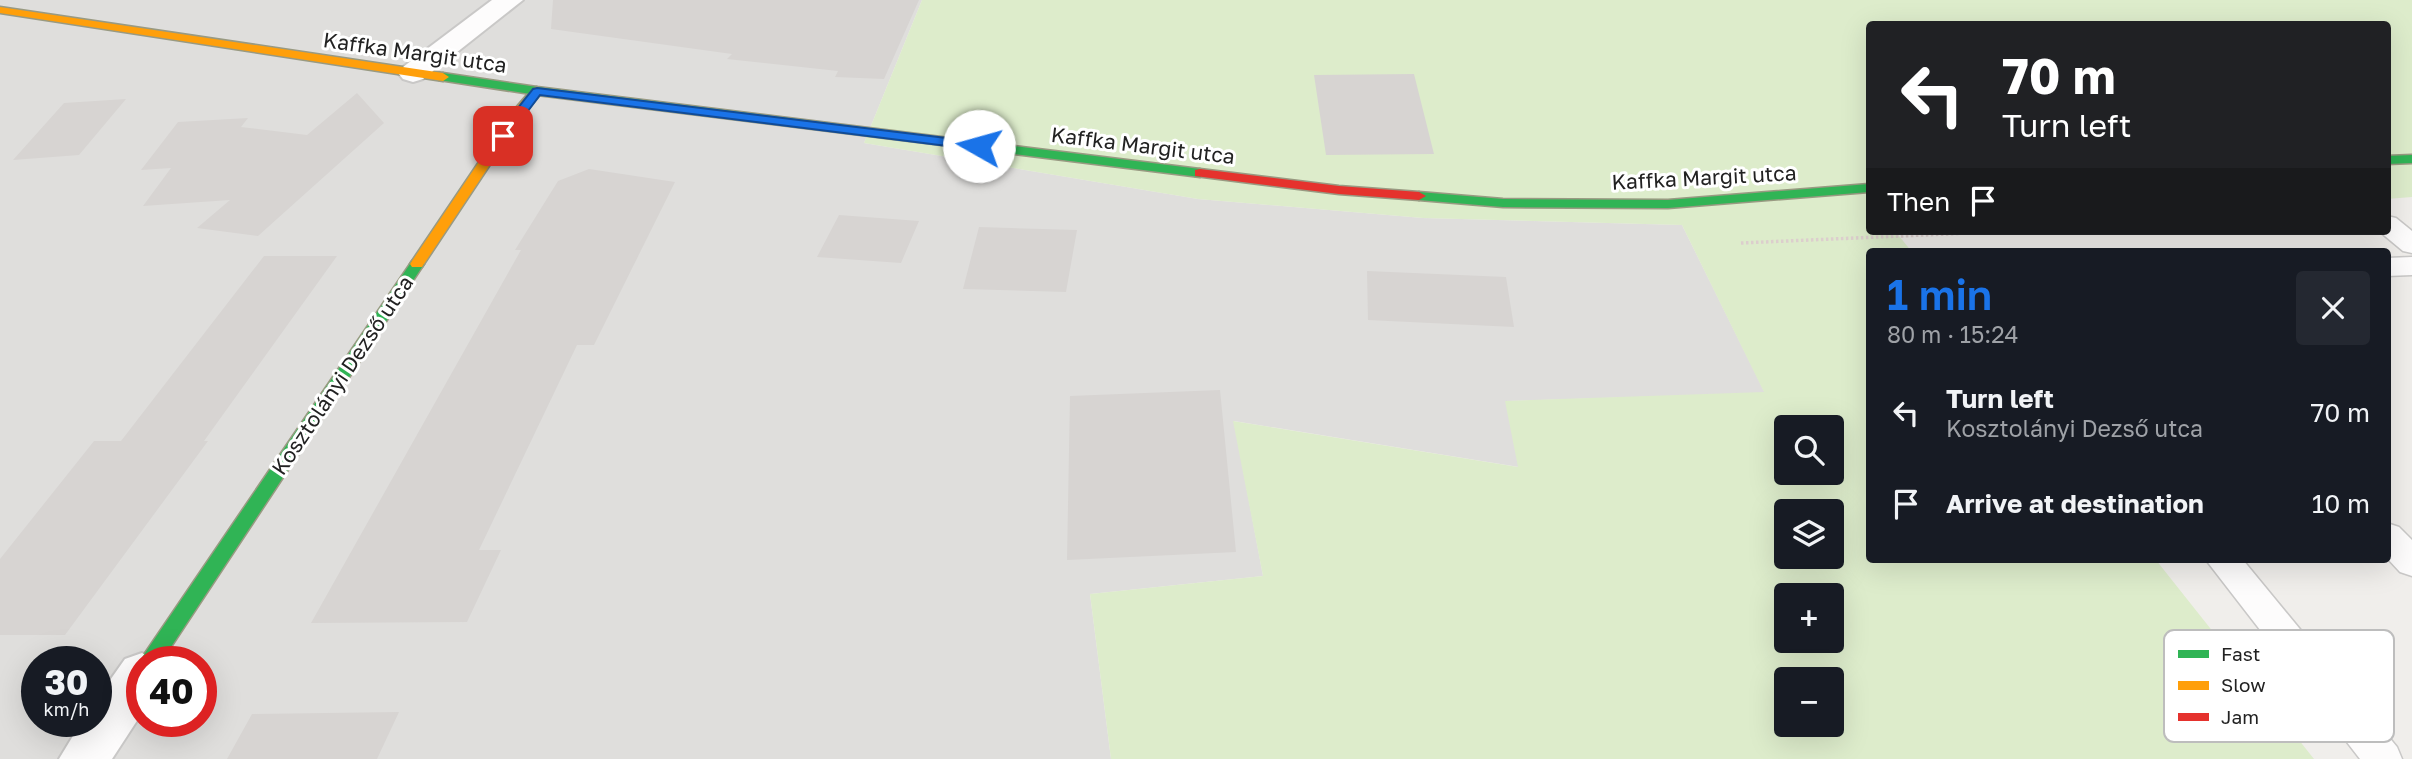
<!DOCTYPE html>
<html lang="en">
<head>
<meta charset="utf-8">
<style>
	:root { --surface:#171b24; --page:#242831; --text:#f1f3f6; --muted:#9ea1a6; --accent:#1a73e8 }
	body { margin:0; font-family:"Golos Text",sans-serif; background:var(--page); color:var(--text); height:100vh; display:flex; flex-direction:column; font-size:26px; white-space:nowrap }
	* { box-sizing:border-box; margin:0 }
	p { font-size:23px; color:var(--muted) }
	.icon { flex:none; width:38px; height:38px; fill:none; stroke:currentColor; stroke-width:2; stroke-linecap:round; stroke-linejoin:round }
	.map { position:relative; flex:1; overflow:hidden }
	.drawer { position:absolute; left:1866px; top:248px; width:525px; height:315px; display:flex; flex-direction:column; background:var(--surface); border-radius:7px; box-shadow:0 7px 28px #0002 }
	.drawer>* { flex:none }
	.hud { position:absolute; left:1866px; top:21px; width:525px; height:214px; border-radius:7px; box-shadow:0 7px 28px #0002; background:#202124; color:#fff; overflow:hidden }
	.fabs { position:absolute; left:1774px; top:415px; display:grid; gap:14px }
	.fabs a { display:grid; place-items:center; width:70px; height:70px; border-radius:7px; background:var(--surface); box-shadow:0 7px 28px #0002; font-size:35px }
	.speed { position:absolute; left:21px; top:646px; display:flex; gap:14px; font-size:35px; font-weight:700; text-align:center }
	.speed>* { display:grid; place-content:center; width:91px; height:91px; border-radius:50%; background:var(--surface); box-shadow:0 7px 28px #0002; line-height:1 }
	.speed small { font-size:18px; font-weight:400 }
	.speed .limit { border:10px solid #d22; background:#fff; color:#111 }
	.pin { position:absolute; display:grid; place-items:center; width:60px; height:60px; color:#fff; margin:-30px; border-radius:14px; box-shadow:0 4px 10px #0006 }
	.me { position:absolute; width:77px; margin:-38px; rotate:277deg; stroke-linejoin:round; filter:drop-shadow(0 0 5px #0008) }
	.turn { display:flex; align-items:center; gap:24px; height:147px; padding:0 21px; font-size:32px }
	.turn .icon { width:91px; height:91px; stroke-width:2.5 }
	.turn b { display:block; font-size:49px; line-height:60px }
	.then { display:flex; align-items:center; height:66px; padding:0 21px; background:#0003; gap:14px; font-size:26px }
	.round { display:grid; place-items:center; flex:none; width:74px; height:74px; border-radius:7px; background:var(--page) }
	.summary { display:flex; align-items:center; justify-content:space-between; height:119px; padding:0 21px }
	h1 { font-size:42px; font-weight:600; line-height:52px; color:var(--accent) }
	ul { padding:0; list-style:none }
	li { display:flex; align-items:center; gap:21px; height:91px; padding:0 21px }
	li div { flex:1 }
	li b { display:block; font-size:26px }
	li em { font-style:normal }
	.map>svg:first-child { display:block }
</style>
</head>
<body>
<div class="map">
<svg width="2412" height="759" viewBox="0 0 2412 759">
	<rect width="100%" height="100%" fill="#f0eeeb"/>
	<path fill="#dfdedc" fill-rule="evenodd" d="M0,0H922L864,143L1198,199L1423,218L1682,225L1765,393L1506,401L1519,467L1234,421L1263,576L1090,594L1111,759H0ZM37,662H96V721H37ZM142,662H201V721H142Z"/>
	<path fill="#ddeccb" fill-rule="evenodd" d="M922,0H2412V197L2387,199V24H1869V231H1895L1912,252H1869V560H2156L2314,759H1111L1090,594L1263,576L1233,421L1518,467L1505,401L1764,392L1682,225L1423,218L1198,199L864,143ZM1787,427H1832V472H1787ZM1787,511H1832V556H1787ZM1787,595H1832V640H1787ZM1787,679H1832V724H1787Z"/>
	<path fill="#d7d4d2" d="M553,0H919L884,79L835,77L838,71L727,59L732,54L551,29Z
		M1414,74L1434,154L1326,155L1314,75Z
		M357,93L384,123L258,236L197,228L230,200L143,206L171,168L141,170L178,122L248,118L241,127L307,135Z
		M126,99L79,155L13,160L64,103Z
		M589,169L675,182L594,345H577L479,550H501L467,622L311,623L521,250H515L558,181Z
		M839,215L919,221L901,263L817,257Z
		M979,227L1077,230L1066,292L963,289Z
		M264,256H337L204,441H208L65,635H0V559L94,441H121Z
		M1367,271L1506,277L1514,327L1368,320Z
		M1220,390L1236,552L1067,560L1070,396Z
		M399,712L377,759H227L252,714Z"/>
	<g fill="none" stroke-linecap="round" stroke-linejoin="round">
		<defs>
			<path id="lane" d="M2387,216L2396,218L2412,231V253L2403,251L2379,231H2387Z
				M2412,257V275L2387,276V258Z
				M2387,523L2399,527L2412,540V576L2400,572L2387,558Z
				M2206,560H2243L2397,747L2402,759H2360Z"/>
			<path id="street" d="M492,0H523L423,79L413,82L403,79L398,73L403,67Z
				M142,653L160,662H142V713L112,759H59L82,721H96V700L125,659Z"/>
			<path id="fast" d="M443,73L537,87L1200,169L1207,173L1200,177L537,95L439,80L437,77Z
				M2412,155V163L2387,164V156Z
				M1869,184V192L1668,208L1503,207L1419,200L1412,196L1419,192L1503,199L1668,200Z
				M417,259L424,264L161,662H142V665L140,662L143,656L412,261Z"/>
			<path id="slow" d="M0,7L443,73L449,77L443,81L0,13Z
				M537,87L543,91L523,115L422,267H412L410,264L412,261L514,110L533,88Z"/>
			<path id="jam" d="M1200,169L1339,186L1419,192L1426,196L1419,200L1339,194L1195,176V170Z"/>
		</defs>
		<use href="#lane" stroke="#c9c8c7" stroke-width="3"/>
		<use href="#street" stroke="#c9c8c7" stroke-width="4"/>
		<use href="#fast" stroke="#999a82" stroke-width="3"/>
		<use href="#slow" stroke="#999a82" stroke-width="3"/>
		<use href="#jam" stroke="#999a82" stroke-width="3"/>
		<path stroke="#dccecd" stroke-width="3.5" stroke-dasharray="2.5 2.5" stroke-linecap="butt" d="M1741,243L2015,231"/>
		<use href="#lane" fill="#fdfcfc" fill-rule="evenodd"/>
		<use href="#street" fill="#fdfcfc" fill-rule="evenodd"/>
		<use href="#fast" fill="#30b455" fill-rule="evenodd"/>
		<use href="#slow" fill="#ff9f0a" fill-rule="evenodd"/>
		<use href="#jam" fill="#e5322d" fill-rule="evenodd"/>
	</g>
	<path fill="#1a73e8" stroke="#114b97" stroke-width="2" d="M537,88L979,142L986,146L979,150L540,95L507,139H498V133L533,89Z"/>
	<g text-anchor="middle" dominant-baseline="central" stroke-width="6" stroke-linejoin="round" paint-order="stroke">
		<g font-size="21" fill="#222" stroke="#fff">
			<text transform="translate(415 52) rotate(8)">Kaffka Margit utca</text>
			<text transform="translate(1143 145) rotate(7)">Kaffka Margit utca</text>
			<text transform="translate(1704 177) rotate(-3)">Kaffka Margit utca</text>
			<text transform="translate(342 375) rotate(-56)">Kosztolányi Dezső utca</text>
		</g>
	</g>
	<rect x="2164" y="630" width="230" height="112" rx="10" fill="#fff" stroke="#bdbdbd" stroke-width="2"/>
	<rect x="2178" y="650" width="31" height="8" fill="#30b455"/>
	<rect x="2178" y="681" width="31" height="9" fill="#ff9f0a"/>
	<rect x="2178" y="713" width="31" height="8" fill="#e5322d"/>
	<g font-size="19" fill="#222">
		<text x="2221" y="661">Fast</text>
		<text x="2221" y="692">Slow</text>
		<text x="2221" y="724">Jam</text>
	</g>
</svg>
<div class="fabs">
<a><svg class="icon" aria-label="search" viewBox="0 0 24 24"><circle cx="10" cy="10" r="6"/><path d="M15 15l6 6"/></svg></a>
<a><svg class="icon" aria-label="layers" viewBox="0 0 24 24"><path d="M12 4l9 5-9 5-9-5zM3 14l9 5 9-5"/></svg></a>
<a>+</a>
<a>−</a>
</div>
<div class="speed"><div>30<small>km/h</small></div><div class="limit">40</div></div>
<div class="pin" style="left:503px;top:136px;background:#d93025"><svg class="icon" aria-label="arrive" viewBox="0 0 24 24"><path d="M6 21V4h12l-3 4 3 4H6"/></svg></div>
<svg class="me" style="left:979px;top:146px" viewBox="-20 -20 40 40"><circle r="19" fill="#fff"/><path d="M0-13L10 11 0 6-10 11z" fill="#1a73e8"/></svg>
<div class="hud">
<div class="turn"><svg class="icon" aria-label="left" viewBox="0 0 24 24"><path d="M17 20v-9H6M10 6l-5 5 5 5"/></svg><div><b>70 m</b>Turn left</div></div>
<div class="then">Then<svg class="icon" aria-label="arrive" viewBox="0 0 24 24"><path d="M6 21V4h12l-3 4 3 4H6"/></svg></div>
</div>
<section class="drawer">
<div class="summary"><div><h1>1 min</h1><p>80 m · 15:24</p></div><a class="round"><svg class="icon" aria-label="close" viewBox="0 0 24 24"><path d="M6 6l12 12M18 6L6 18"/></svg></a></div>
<ul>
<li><svg class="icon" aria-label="left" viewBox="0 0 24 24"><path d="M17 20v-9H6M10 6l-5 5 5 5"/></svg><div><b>Turn left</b><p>Kosztolányi Dezső utca</p></div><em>70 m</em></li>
<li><svg class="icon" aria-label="arrive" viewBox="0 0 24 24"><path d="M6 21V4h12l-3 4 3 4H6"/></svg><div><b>Arrive at destination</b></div><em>10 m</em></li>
</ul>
</section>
</div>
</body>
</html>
